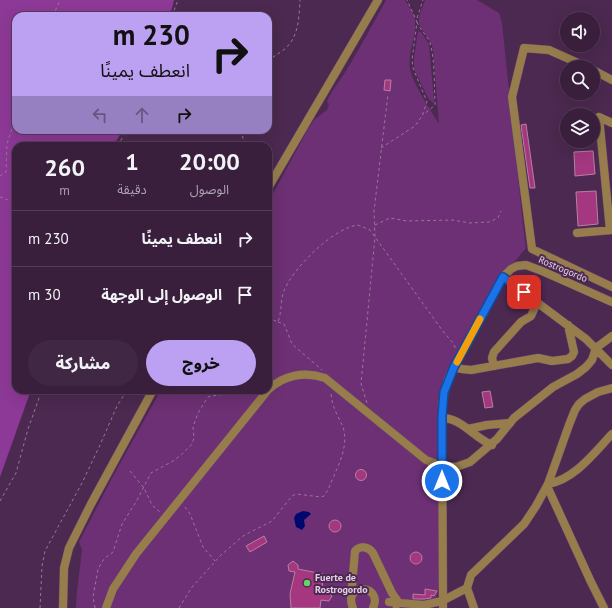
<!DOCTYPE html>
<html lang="ar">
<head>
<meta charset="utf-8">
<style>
	:root { --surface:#391f3c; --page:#402743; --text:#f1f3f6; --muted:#aba2af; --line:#533d56; --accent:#bca0f2 }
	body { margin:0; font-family:"PT Sans","Noto Sans Arabic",sans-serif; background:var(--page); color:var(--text); direction:rtl; height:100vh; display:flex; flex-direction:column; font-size:15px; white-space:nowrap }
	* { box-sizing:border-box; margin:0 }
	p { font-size:13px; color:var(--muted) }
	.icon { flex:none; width:22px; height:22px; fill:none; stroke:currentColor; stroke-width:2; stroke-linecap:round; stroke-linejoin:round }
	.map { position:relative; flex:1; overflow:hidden; direction:ltr }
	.sheet { position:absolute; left:12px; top:142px; width:260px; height:252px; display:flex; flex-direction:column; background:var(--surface); border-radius:12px; box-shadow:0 4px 16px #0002,0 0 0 1px var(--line); direction:rtl }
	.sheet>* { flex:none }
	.top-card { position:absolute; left:12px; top:12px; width:260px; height:122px; border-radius:12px; box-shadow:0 4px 16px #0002,0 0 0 1px var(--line); direction:rtl; background:#bca0f2; color:#111; overflow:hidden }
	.tools { position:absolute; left:560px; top:12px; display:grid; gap:8px }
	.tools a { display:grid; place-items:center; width:40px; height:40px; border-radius:50%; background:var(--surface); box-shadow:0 4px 16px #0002,0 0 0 1px var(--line); font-size:20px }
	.pin { position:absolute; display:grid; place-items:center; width:34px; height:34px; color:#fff; margin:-17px; border-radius:8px; box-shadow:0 2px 6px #0006 }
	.me { position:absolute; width:44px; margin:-22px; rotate:0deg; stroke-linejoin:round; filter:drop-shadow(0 0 3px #0008) }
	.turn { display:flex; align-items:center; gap:14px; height:84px; padding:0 16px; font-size:18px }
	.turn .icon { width:52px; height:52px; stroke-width:2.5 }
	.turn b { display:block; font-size:28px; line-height:34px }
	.lanes { display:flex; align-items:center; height:38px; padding:0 16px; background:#0003; justify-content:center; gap:20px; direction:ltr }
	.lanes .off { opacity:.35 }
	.eta { display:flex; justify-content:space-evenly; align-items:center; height:68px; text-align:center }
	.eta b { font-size:24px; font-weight:800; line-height:28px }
	.button { display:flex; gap:8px; margin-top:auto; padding:8px 16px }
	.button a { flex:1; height:46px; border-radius:24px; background:var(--accent); color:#111; font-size:16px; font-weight:800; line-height:46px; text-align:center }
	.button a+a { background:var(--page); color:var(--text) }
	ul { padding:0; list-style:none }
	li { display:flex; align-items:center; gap:12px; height:56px; padding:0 16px; border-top:1px solid var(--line) }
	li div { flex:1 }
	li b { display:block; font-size:15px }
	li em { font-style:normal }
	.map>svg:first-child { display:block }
</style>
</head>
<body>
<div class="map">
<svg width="612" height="608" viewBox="0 0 612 608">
	<rect width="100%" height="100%" fill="#4c2950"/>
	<path fill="#6d3074" d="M386,0H405C408,5 413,11 414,16C419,33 407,52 410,69C413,85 431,110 439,124L433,49C431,39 419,29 419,22C418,15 423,7 425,0H477L499,13L502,23L523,225L526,248L503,275L446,377L439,397V588L434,608H76L77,591L82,550L79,542L112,478L161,390H268V203L308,129L315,119L327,110L329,105L327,101C333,88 342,78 349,66C362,44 374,22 386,0Z
		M418,31L421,32L429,44L434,101L433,103L428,98L414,69V58Z"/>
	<path fill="#8d3997" d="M0,0H174L170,16H16V130H123L113,146H16V390H31L0,477Z"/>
	<path fill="#00086f" d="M303,511L309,512L311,514L304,520L305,526L302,530L296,527L294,518L296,514Z"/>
	<path fill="#a43780" stroke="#b780a0" d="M385,80H391L390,91L384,90Z
		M526,124L535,188H530L521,125Z
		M593,151L595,174L575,176L574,152Z
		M596,191L598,224L578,226L576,192Z
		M490,391L493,407L485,408L482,392Z
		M355.5 475a5.5 5.5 0 1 1 11 0a5.5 5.5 0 1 1-11 0Z
		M329 526a6 6 0 1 1 12 0a6 6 0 1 1-12 0Z
		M264,536L267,542L250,552L246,546Z
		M410 558a6 6 0 1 1 12 0a6 6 0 1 1-12 0Z
		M293,561L298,565V569L323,574L322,593L328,592L332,596L329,601L321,600L320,608H291L290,594L295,572L289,571L288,565Z
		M425,589L437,591L434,596L431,595V598L424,599H413V594L425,595Z"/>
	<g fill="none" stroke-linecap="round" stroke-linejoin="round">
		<defs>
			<path id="minor" d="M587,67L549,50L524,48L512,97L532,249L612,287
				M593,70L612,80
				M599,117L610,230
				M599,117L612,123
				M268,188L378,0
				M577,233L612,230
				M503,277L586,339L612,365
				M494,366L492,358L494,352L521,322L531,316L535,307L534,299
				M454,367L462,369L471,370L538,358L552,361L568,359L572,356L574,352L568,325
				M268,390C283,375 305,371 325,378L426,460L442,466
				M442,418C462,418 474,438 492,445
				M468,429L487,425L510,423
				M442,466L456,467L470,462L497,439L514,418L553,387L577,374L586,367L592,360L596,348L612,336
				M548,484C575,479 594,453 612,434
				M547,486L591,582L604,608
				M467,588L474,608
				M351,598L355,551C361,545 369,547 373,553L392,593L399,603L396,605
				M389,602L424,605L442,601L467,588L471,575L524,524L536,506L548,484L569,425L575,410L579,404L585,399L598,392L612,388
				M63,608L64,568L69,548L91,504L153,390
				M106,608L113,589L136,554L268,390
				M353,608C342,582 384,584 373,608
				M443,608L442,403L448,379L454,367L503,277L511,269L517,266L526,265L542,271L612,302"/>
		</defs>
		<use href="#minor" stroke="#67476b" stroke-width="9"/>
		<path stroke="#957898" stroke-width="1" stroke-dasharray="3 3" stroke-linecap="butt" d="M53,16L60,0
			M172,16L178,0
			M417,18L423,0
			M417,22C420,30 427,35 430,43C435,58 434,86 435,102V105L423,115
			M268,61C274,56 280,53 286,48C299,35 299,17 300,0
			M241,130L245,146
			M118,146L126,130
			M381,148L415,126L422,116L427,102L413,68L412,60L417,22L407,0
			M0,176L6,172L7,144L16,116
			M0,197L16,203
			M375,225L390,218L407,221L452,220L470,223L489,222L498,218L501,211
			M268,320L271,319L278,322C282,312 280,301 284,291C292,269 333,228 358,225L370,230L442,330L453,343L456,349
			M278,322L284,324L292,344L322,370
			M367,403L361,384L375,237L374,211L388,94
			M130,471L144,488L152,505L160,512
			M0,501L16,473L28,429L42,390
			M185,507L190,514L203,547L215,561
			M40,608L42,566L45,551L82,483L100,445L117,406L127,390
			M95,608L93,597L98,569L104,559L113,552L122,524L136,502L151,473L173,461L181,455L192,444L194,438L193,427L198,413L208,397C219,394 231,395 242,390
			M179,608L192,587L221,555L243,536L272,521L292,496L296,494L321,497L324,496L328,490C335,471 350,448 343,427C338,416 331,405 331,392"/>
		<use href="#minor" stroke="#977d4c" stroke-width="8"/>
	</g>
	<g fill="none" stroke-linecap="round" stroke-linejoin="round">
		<defs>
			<path id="route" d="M442,481V416L444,392L454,367L503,277L524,292"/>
		</defs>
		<use href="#route" stroke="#114b97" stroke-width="10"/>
		<use href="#route" stroke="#1a73e8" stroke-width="7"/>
		<path stroke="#f59e0b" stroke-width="7" d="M457,362L480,319"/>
	</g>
	<circle fill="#67d465" stroke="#4c2950" stroke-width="1.5" cx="307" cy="583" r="4"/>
	<g text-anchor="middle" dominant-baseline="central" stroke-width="4" stroke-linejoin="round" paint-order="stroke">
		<g font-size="10" fill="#e3cee5" stroke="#4c2950">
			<text transform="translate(563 269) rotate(23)">Rostrogordo</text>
		</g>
		<g font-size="10" font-weight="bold" fill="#e3cee5" stroke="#4c2950" text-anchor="start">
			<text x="315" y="577">Fuerte de<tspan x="315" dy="12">Rostrogordo</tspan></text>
		</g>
	</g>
</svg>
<div class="tools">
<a><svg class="icon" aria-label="sound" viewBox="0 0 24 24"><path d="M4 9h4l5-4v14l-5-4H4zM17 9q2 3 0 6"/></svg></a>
<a><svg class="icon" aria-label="search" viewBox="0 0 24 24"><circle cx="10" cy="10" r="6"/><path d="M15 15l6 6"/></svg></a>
<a><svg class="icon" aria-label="layers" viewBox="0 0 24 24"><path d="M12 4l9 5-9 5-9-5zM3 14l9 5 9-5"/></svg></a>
</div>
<div class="pin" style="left:524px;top:292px;background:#d93025"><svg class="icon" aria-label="arrive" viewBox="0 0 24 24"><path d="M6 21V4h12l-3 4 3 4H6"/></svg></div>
<svg class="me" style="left:442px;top:481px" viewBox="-20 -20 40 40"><circle r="17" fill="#1a73e8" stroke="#fff" stroke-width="3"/><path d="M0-11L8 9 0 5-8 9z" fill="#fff"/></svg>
<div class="top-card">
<div class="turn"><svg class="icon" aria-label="right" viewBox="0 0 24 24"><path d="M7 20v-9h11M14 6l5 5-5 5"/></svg><div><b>230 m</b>انعطف يمينًا</div></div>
<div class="lanes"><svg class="icon off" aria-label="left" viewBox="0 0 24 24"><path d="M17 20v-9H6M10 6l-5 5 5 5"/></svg><svg class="icon off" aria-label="ahead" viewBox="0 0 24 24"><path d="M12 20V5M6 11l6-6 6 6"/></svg><svg class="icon" aria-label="right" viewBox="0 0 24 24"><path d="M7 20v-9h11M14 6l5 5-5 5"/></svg></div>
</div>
<section class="sheet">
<div class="eta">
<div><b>20:00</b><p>الوصول</p></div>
<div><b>1</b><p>دقيقة</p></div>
<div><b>260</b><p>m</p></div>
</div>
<ul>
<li><svg class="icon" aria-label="right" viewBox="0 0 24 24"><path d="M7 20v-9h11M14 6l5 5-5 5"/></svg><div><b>انعطف يمينًا</b></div><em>230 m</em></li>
<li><svg class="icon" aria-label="arrive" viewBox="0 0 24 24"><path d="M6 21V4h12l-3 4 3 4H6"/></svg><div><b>الوصول إلى الوجهة</b></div><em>30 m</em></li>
</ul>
<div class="button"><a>خروج</a><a>مشاركة</a></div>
</section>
</div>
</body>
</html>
